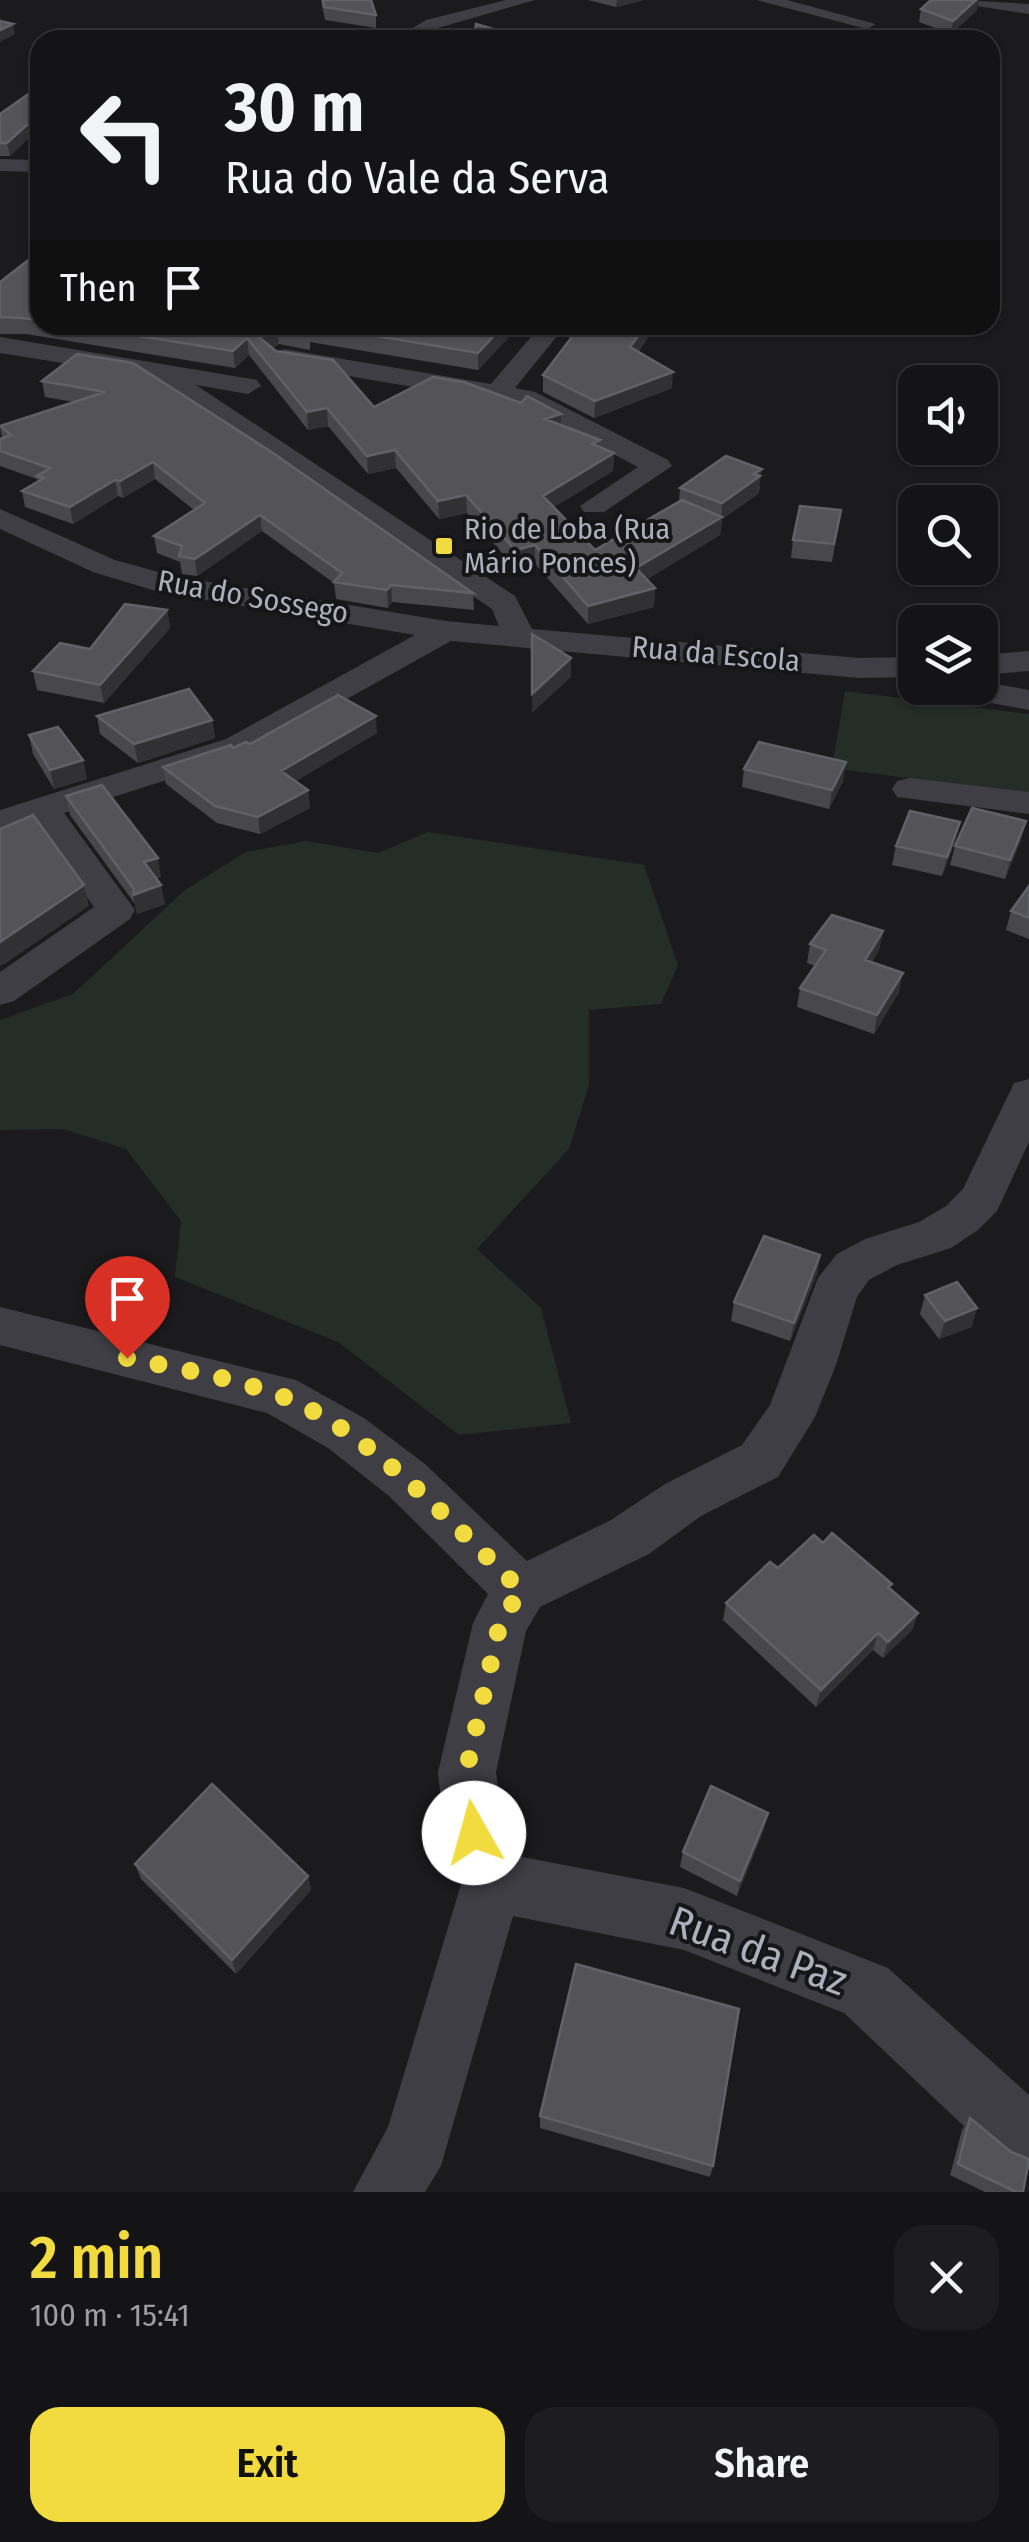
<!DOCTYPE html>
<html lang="en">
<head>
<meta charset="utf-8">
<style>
	:root { --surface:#141416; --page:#1d1d1f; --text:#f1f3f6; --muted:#9d9ea1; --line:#333335; --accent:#f1db3f }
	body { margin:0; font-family:"Fira Sans Condensed",sans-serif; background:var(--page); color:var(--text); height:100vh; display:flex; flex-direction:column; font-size:38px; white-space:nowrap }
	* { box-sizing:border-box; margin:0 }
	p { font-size:32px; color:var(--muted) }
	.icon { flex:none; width:55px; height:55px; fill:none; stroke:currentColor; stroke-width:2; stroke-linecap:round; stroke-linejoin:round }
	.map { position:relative; height:2192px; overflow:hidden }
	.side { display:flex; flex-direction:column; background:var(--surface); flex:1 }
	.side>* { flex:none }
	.hud { position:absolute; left:30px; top:30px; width:970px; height:305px; border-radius:30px; box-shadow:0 2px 8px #0004,0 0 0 2px var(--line); background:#141416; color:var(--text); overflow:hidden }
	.fabs { position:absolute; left:898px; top:365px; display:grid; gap:20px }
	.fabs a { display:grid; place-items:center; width:100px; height:100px; border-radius:20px; background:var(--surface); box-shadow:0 2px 8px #0004,0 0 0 2px var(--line); font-size:50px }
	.pin { position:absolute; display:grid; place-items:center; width:85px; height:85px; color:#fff; margin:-102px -42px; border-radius:50% 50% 50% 0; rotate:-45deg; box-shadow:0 0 10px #0007 }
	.pin .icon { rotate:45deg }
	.me { position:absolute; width:110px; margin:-55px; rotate:353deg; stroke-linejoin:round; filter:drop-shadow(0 0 8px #0008) }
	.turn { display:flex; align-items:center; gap:35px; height:210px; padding:0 30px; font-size:45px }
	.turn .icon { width:130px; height:130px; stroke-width:2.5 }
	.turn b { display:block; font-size:70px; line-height:85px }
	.then { display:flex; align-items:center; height:95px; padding:0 30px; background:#0003; gap:20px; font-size:38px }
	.round { display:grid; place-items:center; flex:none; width:105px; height:105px; border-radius:30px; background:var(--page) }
	.head { display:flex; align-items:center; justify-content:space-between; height:170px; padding:0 30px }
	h1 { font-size:60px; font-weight:600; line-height:75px; color:var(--accent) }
	.primary-button { display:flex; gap:20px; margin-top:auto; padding:20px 30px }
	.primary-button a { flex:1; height:115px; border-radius:30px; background:var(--accent); color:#111; font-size:40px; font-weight:600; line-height:115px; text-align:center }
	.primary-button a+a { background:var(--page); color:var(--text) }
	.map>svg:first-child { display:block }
</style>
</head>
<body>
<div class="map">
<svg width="1029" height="2192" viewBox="0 0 1029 2192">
	<rect width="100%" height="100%" fill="#1b1b1d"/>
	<path fill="#242d27" d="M845,691L1029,714V794L832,768Z
		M428,832L644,865L678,965L661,1004L589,1010V1085L569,1149L477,1249L541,1308L571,1423L459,1435L338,1342L175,1277L181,1221L126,1149L64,1129L0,1130V1020L73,994L185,890L246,852L305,841L378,853Z"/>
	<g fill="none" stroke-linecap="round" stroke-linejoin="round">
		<path fill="#3e3e44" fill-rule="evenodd" d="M506,0H535L438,28L415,40H393L426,20Z
			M756,0H787L876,24L867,29Z
			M961,0L1029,4V14L970,5Z
			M0,159L40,160V172L0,171Z
			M541,325H566L515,388L535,392L668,460L672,466L604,512H584L580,506L638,467L519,405L284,365L271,357L284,349L491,384Z
			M0,337L257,380L261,386L248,394L196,385L515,596L532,629L859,658L915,657V677L859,678L451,641L250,753L64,813L135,910L130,919L14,1001L0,1005V972L94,907L34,823L0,833V810L226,739L415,635L159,592L93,572L0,529V509L115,560L173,576L446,621L499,626L492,609L150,377L0,353Z
			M1029,651V671L980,675V655Z
			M980,681L1029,690V710L950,695L945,688H980Z
			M910,778L1029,792V814L897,797L892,789L897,781Z
			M1029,1079V1142L997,1211L978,1230L951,1248L897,1265L869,1280L857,1297L836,1365L815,1417L778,1477L701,1516L649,1554L540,1607L526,1631L496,1772L504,1833L512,1855L684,1888L888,1968L1029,2095V2170L1005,2161L969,2131L844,2013L684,1950L513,1916L441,2166L425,2192H353L388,2127L462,1881L444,1833L438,1772L473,1623L488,1594L389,1496L328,1448L267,1413L0,1345V1307L296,1380L364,1418L425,1464L527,1561L611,1520L665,1484L742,1445L770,1405L818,1278L837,1254L865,1239L919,1222L946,1206L963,1189L1014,1083Z"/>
	</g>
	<path fill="#48484c" d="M321,0H371L376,15V28L325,20Z
		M588,0H644L616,7Z
		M921,9L977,10L951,34L919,22Z
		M40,86L10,156H0V114Z
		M40,251V325H520L478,370L310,342V350L279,344L272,348L374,407L521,403L561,414V425L599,447L614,453L613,471L554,507L595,550L679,501L680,488L760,486L758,494L722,519L720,535L647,579L655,588L654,607L588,624L535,564L515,568L467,513L439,519L396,468L368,474L328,426L308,430L249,355L235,368L26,334H0V282Z
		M657,325L638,352L672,388L594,418L543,392V375Z
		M77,354L473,593L474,610L392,602L388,608L336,599L334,583L262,531L197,576L182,574L180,562L157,553L154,536L194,510L155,479L123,498L118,496L73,524L25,507L22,491L38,481L37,479L0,466V439L2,438L0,426L74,402L45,397L42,381Z
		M841,510L832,562L791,558L793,540Z
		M167,610L170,628L104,703L37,690L33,671L90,649Z
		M97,716L212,720L215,738L138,763L100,734Z
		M377,733L295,781L308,790L310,808L260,834L217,823L166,784L163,767L233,748L250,744Z
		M29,735L83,760L87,779L54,789L33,754Z
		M744,769L843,781L829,809L742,787Z
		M66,796L161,877L156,878L165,904L137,914L135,904L70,815Z
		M1021,840L1005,879L950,865L955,846Z
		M955,841L942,876L892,865L896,846Z
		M1029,886V939L1006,930L1011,911Z
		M883,931L879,950L872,962L899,992L874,1034L797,1007L800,988L815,966L807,963L810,944Z
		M820,1255L817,1274L790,1341L731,1321L734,1302Z
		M925,1295L972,1327L939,1339L920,1314Z
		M823,1543L892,1584L890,1589L918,1613L912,1630L883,1658L873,1650L816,1707L723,1620L726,1603L778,1568Z
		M768,1813L764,1829L737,1896L680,1867L683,1852Z
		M135,1864L308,1876L311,1890L236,1974L141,1879Z
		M540,2116L713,2166L710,2177L540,2128Z
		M970,2118L1023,2192H985L950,2175L962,2130Z"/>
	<path fill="#313134" d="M617,0H644L616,7Z
		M976,0H979L977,10L951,34L953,21Z
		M13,24L15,34L0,42V30Z
		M40,113V128L10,156L7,143Z
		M504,325H520L478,370V353Z
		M646,325H657L629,363L630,347Z
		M277,327L279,344L261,355L260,338Z
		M247,338L249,355L235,368L233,351Z
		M673,372L672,388L594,418L595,401Z
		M327,408L328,426L308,430L307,412Z
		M561,414V431L545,419Z
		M395,450L396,468L368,474L367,456Z
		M614,453L613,471L543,514V496Z
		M153,462L155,479L123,498L120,481Z
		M762,469L758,494L722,519L720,535L635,587L636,568L721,518L722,503Z
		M115,480L118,496L73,524L70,507Z
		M466,495L467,513L439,519L438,501Z
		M260,515L262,531L197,576L195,559Z
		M535,545V564L515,568V550Z
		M391,585L392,602L388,608L387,590Z
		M655,588L654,607L588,624V606Z
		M167,610L170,628L104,703L100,685Z
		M571,658V677L532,713V694Z
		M376,716L377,733L283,789L281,771Z
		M212,720L215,738L138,763L134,744Z
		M83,760L87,779L54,789L50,770Z
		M846,762L843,781L829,809L832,790Z
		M308,790L310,808L260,834L258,817Z
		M1026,821L1021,840L1005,879L1010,860Z
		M960,822L955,841L942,876L947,857Z
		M158,858L161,877L148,881L144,862Z
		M84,885L89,906L6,963L0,966V942Z
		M161,885L165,904L137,914L133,895Z
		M883,931L879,950L862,979L865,960Z
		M903,973L899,992L874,1034L877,1015Z
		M820,1255L817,1274L790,1341L794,1323Z
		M977,1308L972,1327L939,1339L945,1321Z
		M918,1613L912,1630L883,1658L888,1642Z
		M878,1633L873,1650L816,1707L821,1690Z
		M768,1813L764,1829L737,1896L740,1881Z
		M308,1876L311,1890L236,1974L232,1960Z"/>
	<path fill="#535358" stroke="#616168" stroke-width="2.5" d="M323,0H371L376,15L324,7Z
		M931,0H976L953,21L921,9Z
		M0,21L13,24L0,30Z
		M476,24L532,40H474Z
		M40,86V113L7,143H0V114Z
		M40,251V320L22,318L0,317V282Z
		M69,325H302L309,333L277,327L260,338L276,351L333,360L374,407L433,377L464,382L521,403L527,396L561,414L545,419L600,440L592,444L614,453L543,496L595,550L682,500L722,517L636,568L655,588L588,606L535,545L515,550L466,495L438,501L395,450L367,456L327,408L307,412L247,338L233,351Z
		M310,325H504L478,353Z
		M581,325H646L630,347L673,372L595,401L543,375Z
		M77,354L133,363L273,453L473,593L391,585L387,590L334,582L342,573L260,515L195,559L179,556L182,546L154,536L205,503L153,462L120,481L115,480L70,507L22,491L44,478L37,476L50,468L0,451V439L11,435L0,426L105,392L42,381Z
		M726,456L762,469L754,474L760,476L722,503L680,488Z
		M800,506L841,510L834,544L793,540Z
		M125,604L167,610L100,685L33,671L60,643L90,649Z
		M532,634L571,658L532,694Z
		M189,689L212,720L134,744L97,716Z
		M338,695L376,716L281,771L308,790L258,817L215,806L163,767L231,745L233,748L246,742L250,744Z
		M58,727L83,760L50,770L29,735Z
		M759,742L846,762L832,790L744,769Z
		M102,785L158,858L144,862L161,885L133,895L134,889L66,796Z
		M972,808L1026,821L1010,860L955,846Z
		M910,811L960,822L947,857L896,846Z
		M33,815L84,885L0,942V829Z
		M1029,886V918L1011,911Z
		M832,915L883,931L865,960L903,973L877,1015L800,988L826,950L810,944Z
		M764,1236L820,1255L794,1323L734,1302Z
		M957,1282L977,1308L945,1321L925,1295Z
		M832,1533L892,1584L888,1587L918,1613L888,1642L878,1633L821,1690L726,1603L770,1562L778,1568L814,1535L823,1543Z
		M212,1784L308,1876L232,1960L135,1864Z
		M711,1786L768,1813L740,1881L683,1852Z
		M576,1964L739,2009L713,2166L540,2116Z
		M970,2118L1011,2152L1029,2159L1023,2192H1016L958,2164Z"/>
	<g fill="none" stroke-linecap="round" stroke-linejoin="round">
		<path stroke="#f1db3f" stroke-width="18" stroke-dasharray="0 32.4" d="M127,1358C176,1368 228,1377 276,1394C365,1426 453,1525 521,1590L500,1623L466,1772L474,1833"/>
	</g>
	<rect fill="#f1db3f" stroke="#161618" stroke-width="4" x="434" y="536" width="20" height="20" rx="5"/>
	<g text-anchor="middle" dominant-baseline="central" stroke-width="8" stroke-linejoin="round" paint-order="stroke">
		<g font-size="30" fill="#adafbc" stroke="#161618" text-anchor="start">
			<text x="464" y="529">Rio de Loba (Rua<tspan x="464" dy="34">Mário Ponces)</tspan></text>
		</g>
		<g font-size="30" fill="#adafbc" stroke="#161618">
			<text transform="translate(253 597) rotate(10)">Rua do Sossego</text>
			<text transform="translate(716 654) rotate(5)">Rua da Escola</text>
		</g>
		<g font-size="42" fill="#adafbc" stroke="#161618">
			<text transform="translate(758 1951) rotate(20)">Rua da Paz</text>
		</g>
	</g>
</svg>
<div class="fabs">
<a><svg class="icon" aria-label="sound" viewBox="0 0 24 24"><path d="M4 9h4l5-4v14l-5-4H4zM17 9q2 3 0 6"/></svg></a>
<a><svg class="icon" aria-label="search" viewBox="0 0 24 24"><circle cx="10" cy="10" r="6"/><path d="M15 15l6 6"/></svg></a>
<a><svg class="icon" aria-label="layers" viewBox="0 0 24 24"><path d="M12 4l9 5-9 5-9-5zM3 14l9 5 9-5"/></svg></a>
</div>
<div class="pin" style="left:127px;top:1358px;background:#d93025"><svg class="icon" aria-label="arrive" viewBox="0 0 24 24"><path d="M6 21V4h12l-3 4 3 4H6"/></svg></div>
<svg class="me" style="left:474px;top:1833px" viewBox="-20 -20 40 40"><circle r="19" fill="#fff"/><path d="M0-13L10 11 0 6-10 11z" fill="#f1db3f"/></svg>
<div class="hud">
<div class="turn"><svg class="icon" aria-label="left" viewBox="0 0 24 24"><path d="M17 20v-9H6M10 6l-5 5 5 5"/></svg><div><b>30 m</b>Rua do Vale da Serva</div></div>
<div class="then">Then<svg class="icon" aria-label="arrive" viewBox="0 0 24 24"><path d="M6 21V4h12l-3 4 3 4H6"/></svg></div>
</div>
</div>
<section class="side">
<div class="head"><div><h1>2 min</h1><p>100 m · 15:41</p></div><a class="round"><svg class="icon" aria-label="close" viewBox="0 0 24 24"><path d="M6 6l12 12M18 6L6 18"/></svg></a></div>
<div class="primary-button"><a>Exit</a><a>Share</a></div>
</section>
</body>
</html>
